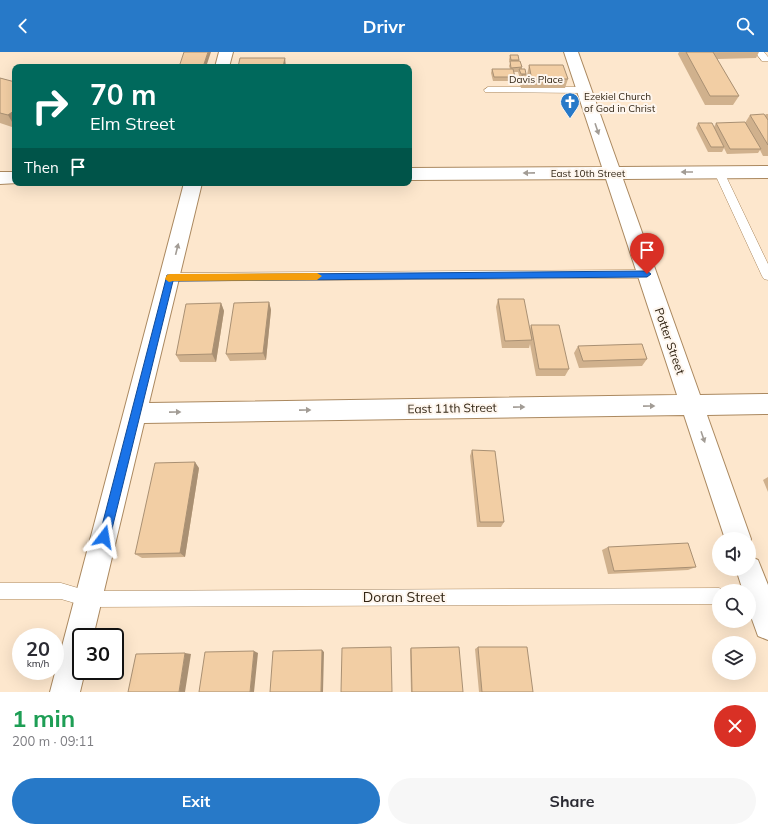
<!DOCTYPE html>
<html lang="en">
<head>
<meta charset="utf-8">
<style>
	:root { --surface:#fff; --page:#f7f7f7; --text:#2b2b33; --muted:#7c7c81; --accent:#2779c8 }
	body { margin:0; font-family:Mulish,sans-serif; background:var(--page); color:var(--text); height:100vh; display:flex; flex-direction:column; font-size:15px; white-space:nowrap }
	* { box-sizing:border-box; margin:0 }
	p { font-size:13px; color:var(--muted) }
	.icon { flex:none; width:22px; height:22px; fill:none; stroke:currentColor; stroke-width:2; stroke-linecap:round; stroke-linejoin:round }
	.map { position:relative; height:640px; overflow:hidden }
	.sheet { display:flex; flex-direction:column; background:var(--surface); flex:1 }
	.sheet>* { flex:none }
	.top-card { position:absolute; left:12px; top:12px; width:400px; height:122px; border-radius:8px; box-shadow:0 4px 16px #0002; background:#00695c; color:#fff; overflow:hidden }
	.fabs { position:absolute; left:712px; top:480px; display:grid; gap:8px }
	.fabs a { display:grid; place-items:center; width:44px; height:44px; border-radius:50%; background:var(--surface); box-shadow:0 4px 16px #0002; font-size:20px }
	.speed { position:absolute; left:12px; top:576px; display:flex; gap:8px; font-size:20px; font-weight:700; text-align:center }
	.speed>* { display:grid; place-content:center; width:52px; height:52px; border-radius:50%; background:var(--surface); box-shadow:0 4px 16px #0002; line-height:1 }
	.speed small { font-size:10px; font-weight:400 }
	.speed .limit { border:2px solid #111; border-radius:6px; background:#fff; color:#111 }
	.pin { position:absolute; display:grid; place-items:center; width:34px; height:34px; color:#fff; margin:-41px -17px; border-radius:50% 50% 50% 0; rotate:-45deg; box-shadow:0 0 4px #0007 }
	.pin .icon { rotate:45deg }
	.me { position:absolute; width:44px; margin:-22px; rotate:14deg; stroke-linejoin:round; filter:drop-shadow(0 0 3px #0008) }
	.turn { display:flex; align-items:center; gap:14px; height:84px; padding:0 12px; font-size:18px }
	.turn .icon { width:52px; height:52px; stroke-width:2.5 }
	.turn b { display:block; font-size:28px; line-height:34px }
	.then { display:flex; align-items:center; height:38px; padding:0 12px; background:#0003; gap:8px; font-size:15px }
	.round { display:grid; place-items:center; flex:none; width:42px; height:42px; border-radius:21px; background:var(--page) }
	.head { display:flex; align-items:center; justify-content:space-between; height:68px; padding:0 12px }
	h1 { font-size:24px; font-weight:700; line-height:30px; color:#1e9e55 }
	.action { display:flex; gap:8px; margin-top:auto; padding:8px 12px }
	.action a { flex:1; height:46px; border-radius:24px; background:var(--accent); color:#fff; font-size:16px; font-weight:700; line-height:46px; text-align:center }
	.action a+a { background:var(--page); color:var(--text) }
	header { display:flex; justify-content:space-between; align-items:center; height:52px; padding:0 12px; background:var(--accent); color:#fff; font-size:18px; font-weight:700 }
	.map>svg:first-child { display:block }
</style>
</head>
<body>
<header><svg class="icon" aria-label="back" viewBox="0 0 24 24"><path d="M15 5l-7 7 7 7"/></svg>Drivr<svg class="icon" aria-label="search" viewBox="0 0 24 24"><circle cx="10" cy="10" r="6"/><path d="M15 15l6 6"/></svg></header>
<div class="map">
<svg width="768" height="640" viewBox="0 0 768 640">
	<rect width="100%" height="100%" fill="#fde7cd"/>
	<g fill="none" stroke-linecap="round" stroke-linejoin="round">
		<defs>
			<path id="lane" d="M755,0H764L768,5V9H762Z
				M488,35H584L588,38L584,41L485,40L484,38Z
				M719,117L724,120L768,212V228L764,227L762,224L714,120Z
				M647,218L651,219L653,222L651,225L647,226L170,229L166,228L164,225L166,222L170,221Z
				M0,531H61L88,539L719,536L725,539H719V552L88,555L61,547H0Z"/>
			<path id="street" d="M219,0H233L229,15H215Z
				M564,0H578L619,115L768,114V126L623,127L700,343L768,342V362L707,363L751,487L749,492V487H725L684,363L144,371L93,585H81V619H85L80,640H50L184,131H202L149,351L677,343L606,127L409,128V116L602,115Z
				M0,120H15V131H18L0,132Z
				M749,504L758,508L768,533V588L758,584L749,559V539H743L736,517H749Z"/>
		</defs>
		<use href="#lane" stroke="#ab8960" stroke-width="1"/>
		<use href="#street" stroke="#ab8960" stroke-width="2"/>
		<use href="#lane" fill="#fff" fill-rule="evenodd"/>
		<use href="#street" fill="#fff" fill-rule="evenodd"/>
	</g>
	<path fill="#d0b18d" d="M679,0H759L756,6L717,7L739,44L733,53H705L678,2Z
		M510,3L519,8V9L522,15V17L526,22V23H527L529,13L568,27L565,36H521L520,32L521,27H520L518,20H514L515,25L514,29H493L491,21L492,17H510L509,14L510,11L509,8Z
		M0,26L15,30V76L0,71Z
		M766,62H768V104H763L760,98L758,101L727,102L724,96L722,100H708L696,76L698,71L714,75L716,71H745L750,63H765Z
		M498,247L530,277L531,273L569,317L565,324H536L530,292L529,296H502L496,255Z
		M269,250L271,258L266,308L230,309L226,302Z
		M221,251L224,259L216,310H180L176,303Z
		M578,294L647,307L642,314L579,316L574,301Z
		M472,398L504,470L501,475H477L470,404Z
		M199,416L185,505L142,506L135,502Z
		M768,425V440L763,428Z
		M608,495L696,515L688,518L608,522L602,498Z
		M478,595L533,640H479L475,597Z
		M411,596L463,640H411L410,598Z"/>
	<path fill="#a99073" d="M208,0H211L206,15H203Z
		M285,6L286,15H283Z
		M15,58V75L8,63Z
		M269,250L271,258L266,308L263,301Z
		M221,251L224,259L216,310L212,302Z
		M195,410L199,416L185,505L180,501Z
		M322,598L324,600L323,640H321Z
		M254,599L258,601L254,640H250Z
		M185,601L191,602L185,640H179Z"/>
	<path fill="#f2cea4" stroke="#a99073" d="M184,0H208L203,15H179Z
		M686,0H713L739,44H710Z
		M510,3H518L519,8H511Z
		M240,6H285L283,15H238Z
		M510,9H520L522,15L511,16Z
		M529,13H563L568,27H523L522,23H531Z
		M492,17H513L515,25H494Z
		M519,17H525L526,22H521Z
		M0,26L15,30V58L8,63L0,61Z
		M764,62L768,68V93L750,63Z
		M745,70L761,97H730L716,71Z
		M698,71H712L724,95H711Z
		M498,247H524L532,288L505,289Z
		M269,250L263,301L226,302L234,251Z
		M221,251L212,302L176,303L186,252Z
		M531,273H559L569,317H539Z
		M642,292L647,307L583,309L578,294Z
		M472,398L495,399L504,470H480Z
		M195,410L180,501L135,502L155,411Z
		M688,491L696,515L614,519L608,495Z
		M391,595L392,640H341L342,596Z
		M459,595L463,640H412L411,596Z
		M478,595H527L533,640H482Z
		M322,598L321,640H270L273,599Z
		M254,599L250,640H199L205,600Z
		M185,601L179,640H128L136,602Z"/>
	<defs><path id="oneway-solid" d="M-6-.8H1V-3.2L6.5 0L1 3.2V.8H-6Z"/></defs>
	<g fill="#a29c95">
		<use href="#oneway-solid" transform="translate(597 77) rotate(71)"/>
		<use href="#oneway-solid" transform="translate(687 120) rotate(180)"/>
		<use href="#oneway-solid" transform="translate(529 121) rotate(179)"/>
		<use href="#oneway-solid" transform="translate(177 197) rotate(-76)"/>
		<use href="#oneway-solid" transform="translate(649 354) rotate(-1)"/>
		<use href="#oneway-solid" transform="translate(519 355) rotate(-1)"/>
		<use href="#oneway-solid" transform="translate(305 358) rotate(-1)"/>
		<use href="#oneway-solid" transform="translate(175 360) rotate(-1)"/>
		<use href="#oneway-solid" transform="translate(703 385) rotate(71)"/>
	</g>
	<path fill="#1a73e8" stroke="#114b97" d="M647,219L651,222L647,225L173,229L110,485L108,488L104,490L100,488L99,485L167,223Z"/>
	<path fill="#f59e0b" d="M317,221L322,224L317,228L173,229L169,230L165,227L167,223L170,222Z"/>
	<defs>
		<symbol id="church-pin" viewBox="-11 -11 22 30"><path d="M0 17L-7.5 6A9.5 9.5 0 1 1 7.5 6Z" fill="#2779c8" stroke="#fef6ee"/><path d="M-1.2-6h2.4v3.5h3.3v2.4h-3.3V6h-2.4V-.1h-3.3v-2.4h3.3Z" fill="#fff"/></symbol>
	</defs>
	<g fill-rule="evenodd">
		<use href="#church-pin" x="559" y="39" width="22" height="30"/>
	</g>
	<g text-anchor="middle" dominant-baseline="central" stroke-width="4" stroke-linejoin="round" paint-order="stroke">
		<g font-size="10" fill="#312413" stroke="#fef6ee">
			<text x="536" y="27">Davis Place</text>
			<text x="588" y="121">East 10th Street</text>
		</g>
		<g font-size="10" fill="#312413" stroke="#fef6ee" text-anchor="start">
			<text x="584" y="44">Ezekiel Church<tspan x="584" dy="12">of God in Christ</tspan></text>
		</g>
		<g font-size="12" fill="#312413" stroke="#fef6ee">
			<text transform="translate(670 289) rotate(71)">Potter Street</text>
			<text transform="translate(452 356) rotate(-1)">East 11th Street</text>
		</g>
		<g font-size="14" fill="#312413" stroke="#fef6ee">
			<text x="404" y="545">Doran Street</text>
		</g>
	</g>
</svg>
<div class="fabs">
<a><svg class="icon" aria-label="sound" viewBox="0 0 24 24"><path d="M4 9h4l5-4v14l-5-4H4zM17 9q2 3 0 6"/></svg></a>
<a><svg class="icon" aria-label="search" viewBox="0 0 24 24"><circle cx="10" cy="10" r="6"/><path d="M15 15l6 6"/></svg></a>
<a><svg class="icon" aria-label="layers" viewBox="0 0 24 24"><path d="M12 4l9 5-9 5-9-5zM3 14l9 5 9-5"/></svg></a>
</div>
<div class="speed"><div>20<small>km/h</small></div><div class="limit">30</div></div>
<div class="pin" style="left:647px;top:222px;background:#d93025"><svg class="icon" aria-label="arrive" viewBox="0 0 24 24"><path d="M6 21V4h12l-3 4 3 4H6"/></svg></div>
<svg class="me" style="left:104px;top:485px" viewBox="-20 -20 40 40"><path d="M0-17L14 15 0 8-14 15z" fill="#1a73e8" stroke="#fff" stroke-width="4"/></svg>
<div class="top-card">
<div class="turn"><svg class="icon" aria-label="right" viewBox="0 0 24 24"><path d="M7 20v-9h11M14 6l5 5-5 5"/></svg><div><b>70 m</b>Elm Street</div></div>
<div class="then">Then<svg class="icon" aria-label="arrive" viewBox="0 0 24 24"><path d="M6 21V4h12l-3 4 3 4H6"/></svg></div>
</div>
</div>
<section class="sheet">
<div class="head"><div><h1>1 min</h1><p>200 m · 09:11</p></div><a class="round" style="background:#d93025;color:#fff"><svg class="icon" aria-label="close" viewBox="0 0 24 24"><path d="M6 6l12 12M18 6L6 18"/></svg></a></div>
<div class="action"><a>Exit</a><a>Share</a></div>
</section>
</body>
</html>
